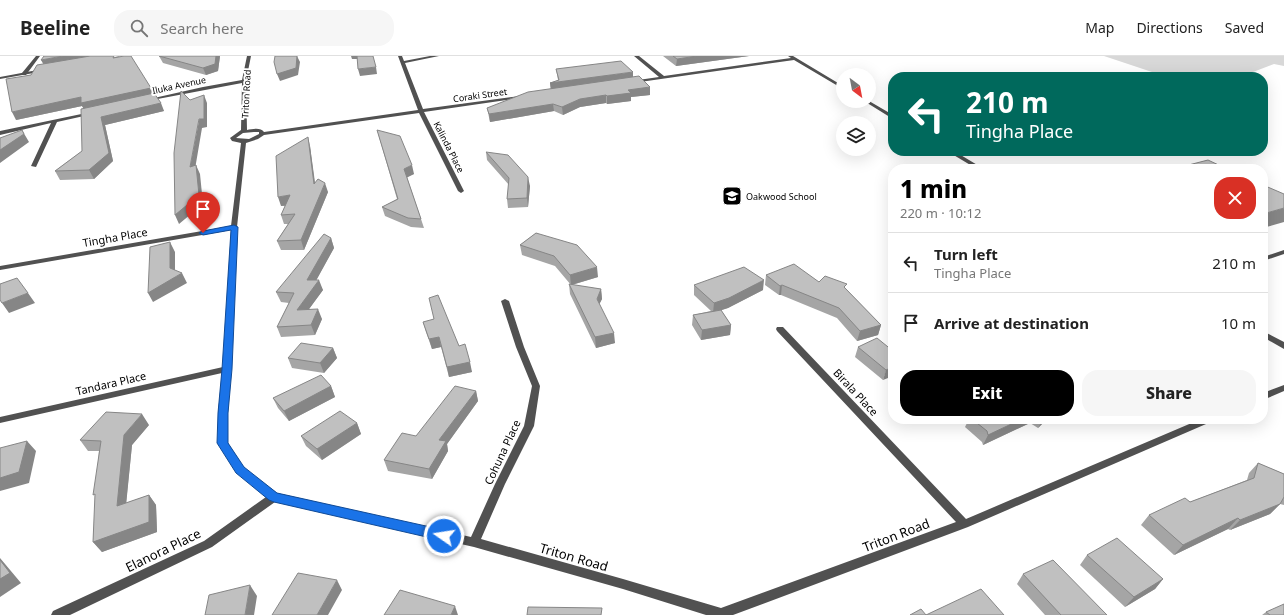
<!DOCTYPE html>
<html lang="en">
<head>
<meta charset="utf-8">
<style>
	:root { --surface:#fff; --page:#f6f6f6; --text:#222; --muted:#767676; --line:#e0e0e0; --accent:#000 }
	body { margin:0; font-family:"Noto Sans",sans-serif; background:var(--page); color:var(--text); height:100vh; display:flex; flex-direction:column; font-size:15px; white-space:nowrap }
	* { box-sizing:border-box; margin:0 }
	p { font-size:13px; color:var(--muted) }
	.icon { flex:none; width:22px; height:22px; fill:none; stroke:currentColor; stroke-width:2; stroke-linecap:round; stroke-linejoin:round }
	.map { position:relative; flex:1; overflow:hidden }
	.side { position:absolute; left:888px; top:108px; width:380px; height:260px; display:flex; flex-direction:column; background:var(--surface); border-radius:16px; box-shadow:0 4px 16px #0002 }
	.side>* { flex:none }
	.top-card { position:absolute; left:888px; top:16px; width:380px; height:84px; border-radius:16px; box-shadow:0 4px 16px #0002; background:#00695c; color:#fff; overflow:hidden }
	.needle { width:26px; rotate:148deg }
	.tools { position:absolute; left:836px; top:12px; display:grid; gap:8px }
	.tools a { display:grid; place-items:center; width:40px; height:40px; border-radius:50%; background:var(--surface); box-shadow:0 4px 16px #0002; font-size:20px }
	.pin { position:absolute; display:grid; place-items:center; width:34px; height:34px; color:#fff; margin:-41px -17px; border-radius:50% 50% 50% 0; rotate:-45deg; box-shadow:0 0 4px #0007 }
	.pin .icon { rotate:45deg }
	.me { position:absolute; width:44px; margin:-22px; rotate:283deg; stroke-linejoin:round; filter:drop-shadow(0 0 3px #0008) }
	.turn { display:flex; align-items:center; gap:14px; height:84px; padding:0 12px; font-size:18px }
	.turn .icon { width:52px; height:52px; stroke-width:2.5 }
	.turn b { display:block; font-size:28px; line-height:34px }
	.round { display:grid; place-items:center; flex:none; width:42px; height:42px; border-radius:16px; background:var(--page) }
	.overview { display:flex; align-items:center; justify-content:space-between; height:68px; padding:0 12px }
	h1 { font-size:24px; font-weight:800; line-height:30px; color:var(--accent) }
	.action { display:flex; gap:8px; margin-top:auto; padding:8px 12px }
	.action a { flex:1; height:46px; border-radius:16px; background:var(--accent); color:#fff; font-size:16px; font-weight:800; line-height:46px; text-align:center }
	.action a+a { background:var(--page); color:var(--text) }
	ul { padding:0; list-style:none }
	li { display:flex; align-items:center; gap:12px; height:60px; padding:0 12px; border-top:1px solid var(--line) }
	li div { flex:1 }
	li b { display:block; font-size:15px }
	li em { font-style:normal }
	header { display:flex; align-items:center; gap:24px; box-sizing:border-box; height:56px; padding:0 20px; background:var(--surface); border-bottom:1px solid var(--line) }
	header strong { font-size:19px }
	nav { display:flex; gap:22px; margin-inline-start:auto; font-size:14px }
	.search { width:280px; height:36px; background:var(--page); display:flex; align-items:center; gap:10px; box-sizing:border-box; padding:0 14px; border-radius:16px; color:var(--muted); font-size:15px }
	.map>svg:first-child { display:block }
</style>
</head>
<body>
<header>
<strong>Beeline</strong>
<div class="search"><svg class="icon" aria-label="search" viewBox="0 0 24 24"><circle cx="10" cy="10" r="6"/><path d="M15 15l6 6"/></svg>Search here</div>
<nav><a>Map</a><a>Directions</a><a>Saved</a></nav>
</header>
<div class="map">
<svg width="1284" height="559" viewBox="0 0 1284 559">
	<rect width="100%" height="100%" fill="#fff"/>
	<path fill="#d8d8d8" d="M1104,0H1284V10L1274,8L1240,21H1167Z"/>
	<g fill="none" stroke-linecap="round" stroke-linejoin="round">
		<path fill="#515151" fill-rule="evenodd" d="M36,0H40L26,19H22V17Z
			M247,0H251L246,25L247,74C252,73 261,71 264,76L418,54L398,0H402L404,5L430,0H439L405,7L423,53L520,40L522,41L520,42L424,56L464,135L461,137L458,135L419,57L264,79L258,83L246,87L237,171L231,313L228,357V387L243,411L277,437L471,481L495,428L524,370L532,330L516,291L501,245L505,243L509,245L524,291L540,330L534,370L505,428L481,483L623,523L721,552L956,466L777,275L776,273L777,271H783L966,463L1201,363H1215L1213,365L968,471L733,559H706L623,533L474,491L275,446L212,491L70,559H51L53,555L204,485L266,441L237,417L218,387V357L222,317L0,367V361L223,311L231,174L0,214V210L231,170L241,87L232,85L230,82L241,74L242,27L147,45L145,44L203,31L242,24ZM254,76H259V78L249,83L236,82L243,77Z
			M634,0H639L664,20L791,2L788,0H793L843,30V33L794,4L633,27L631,26V25L659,21Z
			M864,45H869L893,59V63Z
			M91,56H93V58L57,66L36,111L31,110L51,67L0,79V75Z
			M947,95H954L984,113H977Z
			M1284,194V198L1263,205V201Z
			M1263,275L1284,286V293L1263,281Z
			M1284,329V335L1263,344V337Z"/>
		<path fill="#515151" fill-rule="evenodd" d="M43,13L45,14V15L0,23V21Z"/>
	</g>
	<path fill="#a5a5a5" d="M119,0L151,32L164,55L105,69L113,105L94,123L60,124L55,115L82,95L84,53L82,50L16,64L31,19Z
		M159,0H220L218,15L206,19L163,7Z
		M663,0H749L676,10Z
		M556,13L633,21L650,31V39L631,41V45L607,48L606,47L580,51L563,59L554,55L490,66L487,52L551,33L550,27L558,24Z
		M377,74L414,118L407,121L424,172L411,171L385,160L382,151L397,143Z
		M310,90L315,126L328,136L304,194H281L277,185L288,168H284L281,159L285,150H281Z
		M486,96L530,130L528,151L508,152L507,143L509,129L487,104Z
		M536,177L598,221L572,229L601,233L602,243L599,248L615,287L596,292L570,238L569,228L571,229L555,210L522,199L520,189Z
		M331,182L334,192L316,224L323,234L309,253L322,263L315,279L281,281L277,271L289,247L281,246L276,236Z
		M766,219L819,226L846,233L881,269L878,279L857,285L837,262L781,239H779L765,229Z
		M694,229L763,234L728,252L721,254L731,269L730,279L701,284L692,269L693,259L711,255L694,239Z
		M423,266L459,290L472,316L449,321L441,291L432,293L426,276Z
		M858,291L893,295L883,324L855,301Z
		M333,292L337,302L324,317L292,312L288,302Z
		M893,328V340L890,338Z
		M331,330L335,341L289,365L278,352L273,342Z
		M476,335L478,345L447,388L448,395L432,423L388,415L384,404Z
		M969,363H1047L1038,372L1030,367L983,389L982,386L965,371Z
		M357,367L361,378L322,404L306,390L301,380Z
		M149,369L132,389L126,447L149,439L156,449L157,476L102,496L93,486L99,395H88L80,384Z
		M1258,407L1284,418V449L1280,448L1270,458L1230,474L1228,473L1174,499L1141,469L1149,459L1190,446L1247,424L1249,417Z
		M1087,499L1163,523L1155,533L1125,551L1080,509Z
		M1023,518L1107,559H1045L1017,528Z
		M1266,556L1284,559H1262Z"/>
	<path fill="#868686" d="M63,0H106L45,11L41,4Z
		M216,0H220L218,15L206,19L203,12Z
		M297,0L300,6L298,19L280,25L277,18Z
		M351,0H358L359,3H352Z
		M697,0H749L676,10L677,3Z
		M376,11L377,18L360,20L358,13Z
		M633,16V23L551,35L550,27Z
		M650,31V39L631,41V45L607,48V40L628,34Z
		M151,32L155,40L85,55L82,50L16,64L12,56L81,41Z
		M204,39L207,47V71L202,72L194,119L190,111Z
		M606,39V47L580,51L563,59L562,51L580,43Z
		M161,47L164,55L105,69L113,105L94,123L89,114L101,61Z
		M553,48L554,55L490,66L489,58Z
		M22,74L29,86L0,107V94Z
		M308,81L310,90L316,137L314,128Z
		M196,109L200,118L203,148L179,168L175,159Z
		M412,109L414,118L406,122L404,113Z
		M528,121L530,130L528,151L527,142Z
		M325,127L328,136L304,194L301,184Z
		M290,139L294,148L281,150L278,141Z
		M1284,152V166L1263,172V158Z
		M331,182L334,192L311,234L307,224Z
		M170,186L175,196V221L182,217L187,227L153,246L148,237L170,212Z
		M597,211L598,221L571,229L570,219Z
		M319,224L323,234L301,264L297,254Z
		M764,224L763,234L728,252L713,257L714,247Z
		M782,229L781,239H779L780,230Z
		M601,233L602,243L597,253V243Z
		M28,237L35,247L9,257L2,247Z
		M318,253L322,263L315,279L311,269Z
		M731,269L730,279L701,284L702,274Z
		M881,269L878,279L857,285L860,275Z
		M614,277L615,287L596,292L595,281Z
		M439,281L441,291L432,293L429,283Z
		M333,292L337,302L324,317L320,307Z
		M470,306L472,316L449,321L447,311Z
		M893,311V320L883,324L886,314Z
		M331,330L335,341L289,365L284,355Z
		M476,335L478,345L447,388L448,395L432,423L429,413L439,384Z
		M142,358L149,369L132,389L125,460L117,450L124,379Z
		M1022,363H1032L1030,367L983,389L988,379Z
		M1043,363H1047L1038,372Z
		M357,367L361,378L322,404L317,393Z
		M27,385L36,395L29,427L0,435V422Z
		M149,439L156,449L157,476L102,496L93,486Z
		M1280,448L1270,458L1230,474L1240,464Z
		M1238,462L1228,473L1174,499L1183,489Z
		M0,502L21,527L0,541Z
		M1163,523L1155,533L1125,551L1134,541Z
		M337,524L342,534L328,559H317Z
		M250,529L257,540L254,559H245Z
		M455,550L458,559H451Z"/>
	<path fill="#c0c0c0" stroke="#868686" d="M44,0H63L41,4Z
		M90,0H114L113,2L124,0H131L151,32L81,47V41L12,56L6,23L31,19L37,9Z
		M159,0H216L215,8L203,12Z
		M275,0H297L296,12L277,18L274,6Z
		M357,0H373L376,11L358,13Z
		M673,0H697L677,3Z
		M621,5L633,16L550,27L559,24L556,13Z
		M639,20L650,31L628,34L631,37L607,40L606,39L580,43L562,51L553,48L489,58L487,52L528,36Z
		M181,35L190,44L204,39V63H199L190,111L196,109L199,139L175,159L174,97Z
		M154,37L161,47L101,61L109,97L89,114L55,115L82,95L81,53Z
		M22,74L24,78L0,94V82Z
		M377,74L400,80L412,109L404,113L421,163L408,162L382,151L398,143Z
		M308,81L314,128L318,123L325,127L301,184L277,185L295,158L281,159L290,139L278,141L276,100Z
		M486,96L508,99L528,121L527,142L507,143L509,122Z
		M1208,104L1227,113H1173Z
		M1263,129L1284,138V152L1263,158Z
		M536,177L577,189L597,211L570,219L554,200L520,189Z
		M324,178L331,182L307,224H319L297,254L318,253L311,269L277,271L294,237L276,236Z
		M170,186V212L182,217L148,237L150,191Z
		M794,208L819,226L825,220L847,228L844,231L881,269L860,275L839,252L782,229L780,230L766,219Z
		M744,211L764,224L729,242L714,247L694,229Z
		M17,222L28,237L2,247L0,244V228Z
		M569,228L601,233L597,243L614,277L595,281Z
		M438,239L459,290L465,288L470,306L447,311L439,281L429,283L423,266L434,263L429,242Z
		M721,254L731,269L702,274L693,259Z
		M877,282L893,295V311L886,314L858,291Z
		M301,287L333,292L320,307L288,302Z
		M321,319L331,330L284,355L273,342Z
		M455,330L476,335L439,384L446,385L429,413L384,404L402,377L416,380Z
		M340,355L357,367L317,393L301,380Z
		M106,356L142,358L124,379L117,450L149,439V466L93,486L95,438L93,439L101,385L80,384Z
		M972,363H1022L988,379L987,375Z
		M27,385L19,416L0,422V392Z
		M1258,407L1284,418V441L1280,448L1240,464L1238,462L1183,489L1149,459L1185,442L1190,446L1254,422Z
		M1117,482L1163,523L1134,541L1087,499Z
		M0,504L10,517L0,523Z
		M1053,504L1107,559H1061L1023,518Z
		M298,517L337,524L317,559H272Z
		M250,529L245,559H205L209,539Z
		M981,533L1004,559H910L921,553L926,559Z
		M400,534L455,550L451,559H384Z
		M1284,548V559H1270L1266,556Z
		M528,551L602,552L601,559H527Z"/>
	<path fill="#1a73e8" stroke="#114b97" d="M234,169L238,171L232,313L228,357V387L244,411L277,437L444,474L448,476L450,480L448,483L444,485L274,446L269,444L236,417L217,387L218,357L222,313L231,174L203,179L199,177L203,175Z"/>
	<defs>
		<symbol id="school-square" viewBox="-11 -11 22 22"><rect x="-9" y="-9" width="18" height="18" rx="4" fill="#000" stroke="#fff"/><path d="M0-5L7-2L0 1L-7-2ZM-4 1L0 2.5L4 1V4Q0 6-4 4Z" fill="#fff"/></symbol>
	</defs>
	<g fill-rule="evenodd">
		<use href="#school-square" x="721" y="129" width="22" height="22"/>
	</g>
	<g text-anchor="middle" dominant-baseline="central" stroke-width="4" stroke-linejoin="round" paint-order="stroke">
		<g font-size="9" fill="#000" stroke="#fff">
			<text transform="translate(179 29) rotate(-12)">Iluka Avenue</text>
			<text transform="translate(246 38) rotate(-87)">Triton Road</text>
			<text transform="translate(480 39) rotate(-8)">Coraki Street</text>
			<text transform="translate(449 91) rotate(63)">Kalinda Place</text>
		</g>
		<g font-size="9" fill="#000" stroke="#fff" text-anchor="start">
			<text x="746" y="140">Oakwood School</text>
		</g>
		<g font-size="11" fill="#000" stroke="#fff">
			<text transform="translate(115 181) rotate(-10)">Tingha Place</text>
			<text transform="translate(111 327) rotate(-13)">Tandara Place</text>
			<text transform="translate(856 336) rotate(47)">Birala Place</text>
			<text transform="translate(502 396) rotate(-65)">Cohuna Place</text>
		</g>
		<g font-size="13" fill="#000" stroke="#fff">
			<text transform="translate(896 479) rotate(-21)">Triton Road</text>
			<text transform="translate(163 494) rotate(-26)">Elanora Place</text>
			<text transform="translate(574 501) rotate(16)">Triton Road</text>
		</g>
	</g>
</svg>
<div class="tools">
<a><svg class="needle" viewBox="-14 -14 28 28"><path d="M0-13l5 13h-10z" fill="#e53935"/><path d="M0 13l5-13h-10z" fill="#767676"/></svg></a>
<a><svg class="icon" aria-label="layers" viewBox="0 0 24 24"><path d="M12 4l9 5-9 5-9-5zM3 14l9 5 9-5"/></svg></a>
</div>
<div class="pin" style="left:203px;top:177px;background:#d93025"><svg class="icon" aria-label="arrive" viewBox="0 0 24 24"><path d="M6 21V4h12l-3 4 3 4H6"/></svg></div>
<svg class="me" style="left:444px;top:480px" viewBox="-20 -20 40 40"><circle r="17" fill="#1a73e8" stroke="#fff" stroke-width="3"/><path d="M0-11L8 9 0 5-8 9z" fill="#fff"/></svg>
<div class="top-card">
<div class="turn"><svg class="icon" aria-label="left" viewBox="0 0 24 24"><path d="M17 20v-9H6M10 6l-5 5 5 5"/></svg><div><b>210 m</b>Tingha Place</div></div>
</div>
<section class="side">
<div class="overview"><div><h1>1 min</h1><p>220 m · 10:12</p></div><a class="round" style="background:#d93025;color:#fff"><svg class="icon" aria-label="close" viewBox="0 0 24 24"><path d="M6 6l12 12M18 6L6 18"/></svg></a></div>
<ul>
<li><svg class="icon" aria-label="left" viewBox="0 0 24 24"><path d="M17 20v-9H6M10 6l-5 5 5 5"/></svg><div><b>Turn left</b><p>Tingha Place</p></div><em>210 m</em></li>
<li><svg class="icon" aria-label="arrive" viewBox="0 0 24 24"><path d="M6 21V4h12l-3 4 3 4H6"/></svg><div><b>Arrive at destination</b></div><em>10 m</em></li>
</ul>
<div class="action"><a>Exit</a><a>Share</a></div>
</section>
</div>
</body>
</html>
